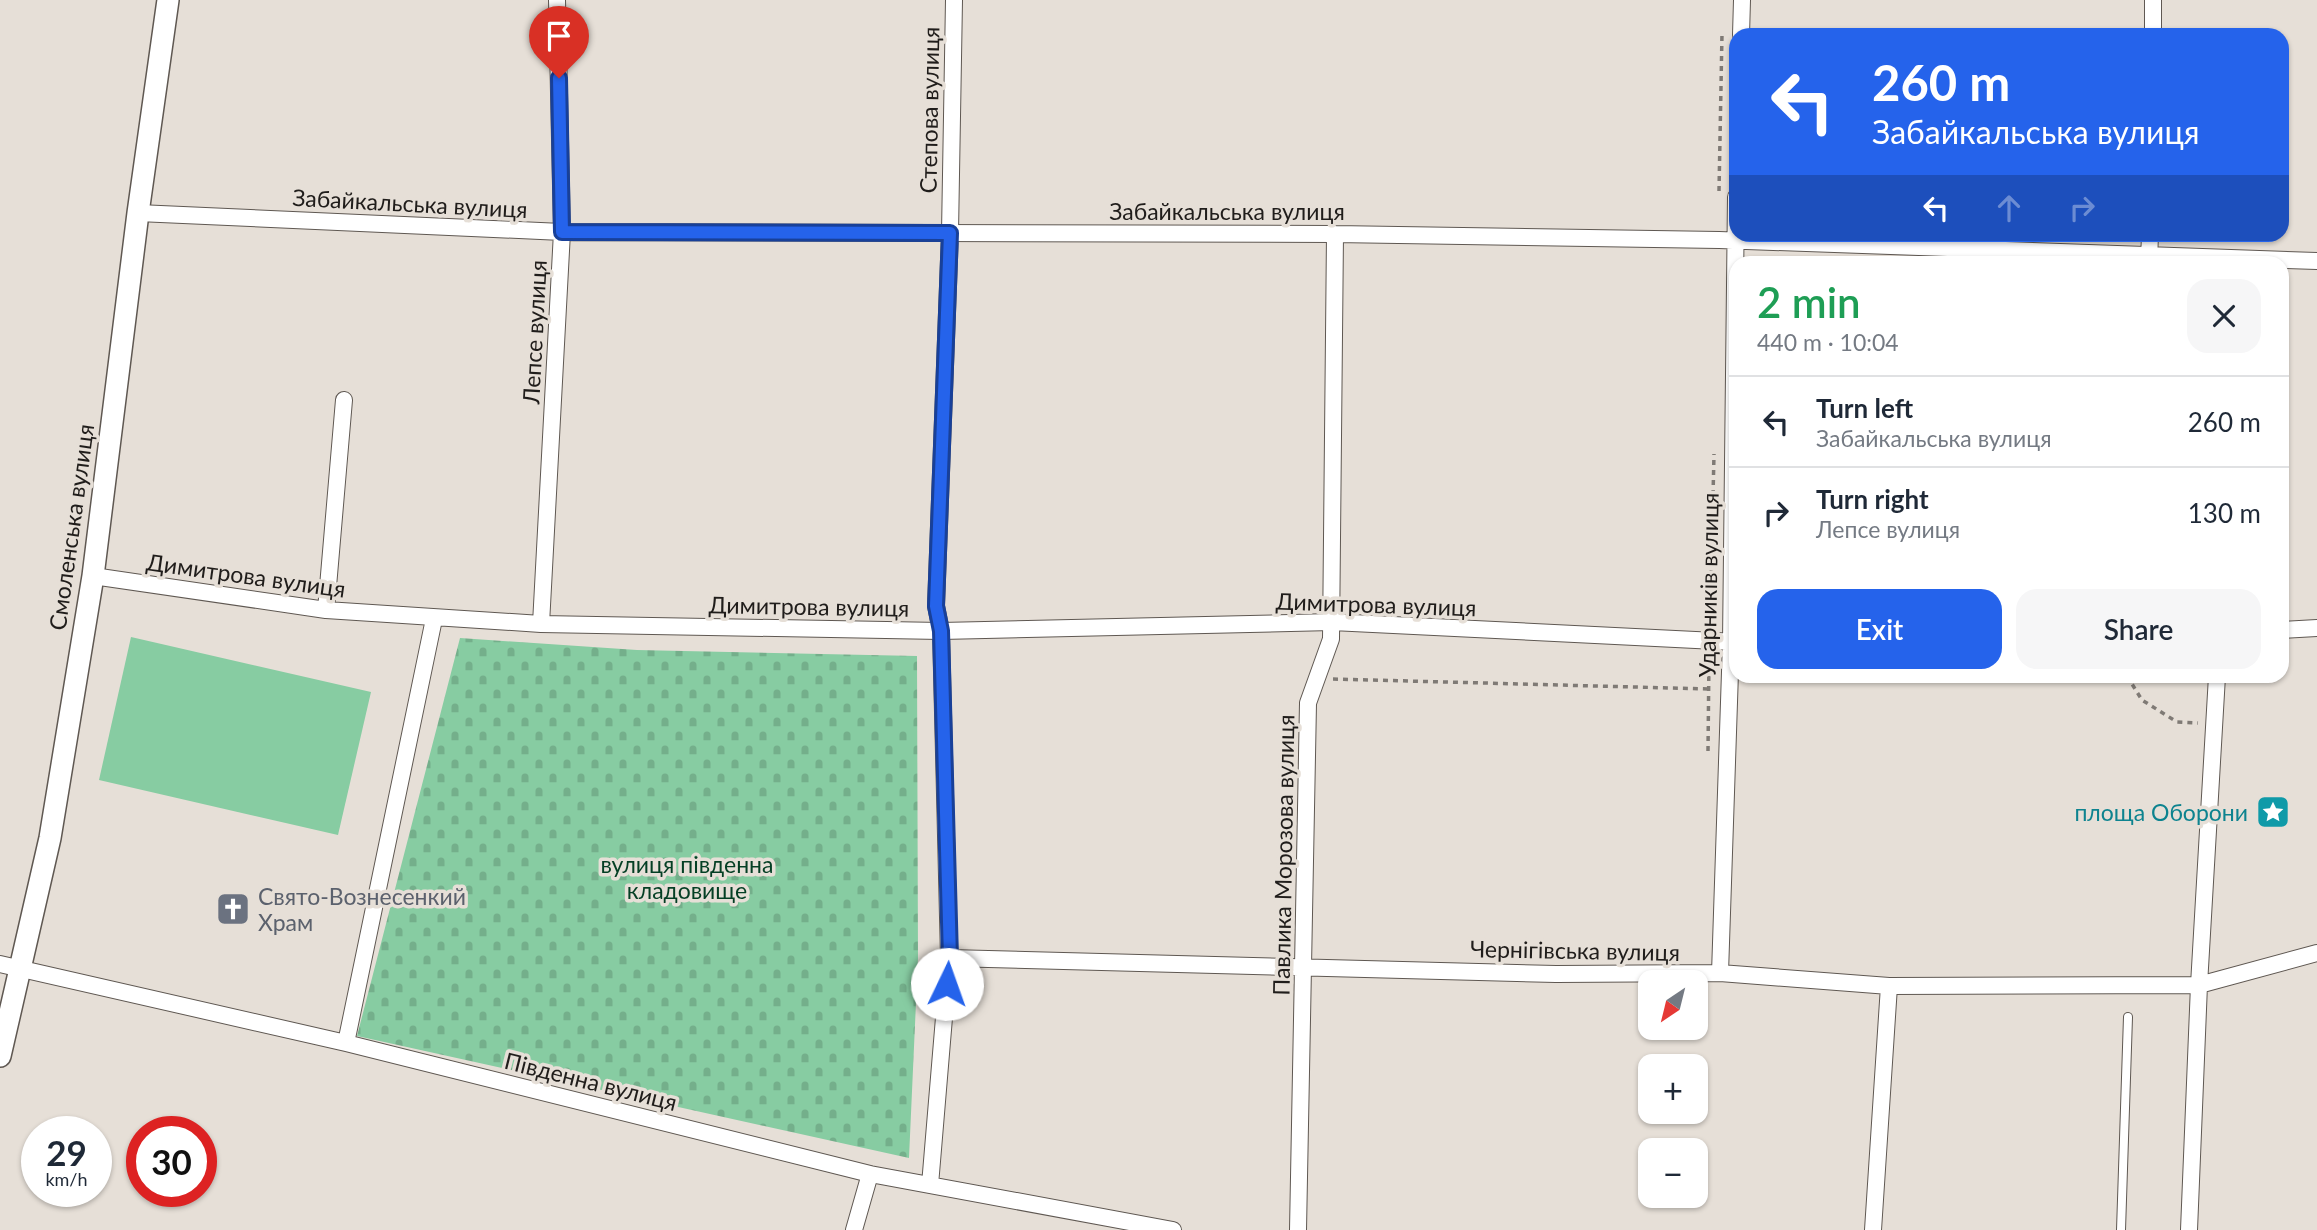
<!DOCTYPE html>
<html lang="en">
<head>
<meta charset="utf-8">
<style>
	:root { --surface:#fff; --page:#f6f6f7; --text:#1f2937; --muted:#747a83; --line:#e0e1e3; --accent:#2563eb }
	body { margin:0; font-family:Lato,sans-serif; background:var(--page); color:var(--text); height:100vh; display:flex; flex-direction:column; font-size:26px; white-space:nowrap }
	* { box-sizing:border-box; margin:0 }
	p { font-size:23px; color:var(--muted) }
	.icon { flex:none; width:38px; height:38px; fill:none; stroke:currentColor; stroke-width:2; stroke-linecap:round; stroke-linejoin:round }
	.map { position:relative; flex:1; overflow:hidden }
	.panel { position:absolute; left:1729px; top:256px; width:560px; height:427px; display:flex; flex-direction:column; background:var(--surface); border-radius:21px; box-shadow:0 2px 5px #0004 }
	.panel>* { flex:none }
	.hud { position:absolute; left:1729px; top:28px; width:560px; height:214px; border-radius:21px; box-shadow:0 2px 5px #0004; background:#2563eb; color:#fff; overflow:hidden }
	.needle { width:46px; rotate:215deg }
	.buttons { position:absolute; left:1638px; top:970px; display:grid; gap:14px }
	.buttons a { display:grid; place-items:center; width:70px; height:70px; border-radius:14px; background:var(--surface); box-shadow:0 2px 5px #0004; font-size:35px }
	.speed { position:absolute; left:21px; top:1116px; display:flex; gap:14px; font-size:35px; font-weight:700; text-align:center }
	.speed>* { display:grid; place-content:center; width:91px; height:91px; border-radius:50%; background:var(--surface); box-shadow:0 2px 5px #0004; line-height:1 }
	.speed small { font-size:18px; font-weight:400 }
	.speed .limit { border:10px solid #d22; background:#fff; color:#111 }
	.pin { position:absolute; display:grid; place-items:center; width:60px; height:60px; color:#fff; margin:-72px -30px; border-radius:50% 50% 50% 0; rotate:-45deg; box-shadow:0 0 7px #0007 }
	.pin .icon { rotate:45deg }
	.me { position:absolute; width:77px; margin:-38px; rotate:3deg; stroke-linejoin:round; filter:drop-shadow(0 0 5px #0008) }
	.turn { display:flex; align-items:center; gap:24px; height:147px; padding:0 28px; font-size:32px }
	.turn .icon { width:91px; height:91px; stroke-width:2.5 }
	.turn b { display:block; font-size:49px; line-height:60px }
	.lanes { display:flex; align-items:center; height:66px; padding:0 28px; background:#0003; justify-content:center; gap:35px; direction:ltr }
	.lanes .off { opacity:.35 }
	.round { display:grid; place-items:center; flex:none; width:74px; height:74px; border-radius:21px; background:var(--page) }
	.headline { display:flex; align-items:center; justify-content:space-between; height:119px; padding:0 28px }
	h1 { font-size:42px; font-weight:600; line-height:52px; color:#1e9e55 }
	.cta { display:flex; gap:14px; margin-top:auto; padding:14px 28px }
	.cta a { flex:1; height:80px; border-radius:21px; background:var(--accent); color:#fff; font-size:28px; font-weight:600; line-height:80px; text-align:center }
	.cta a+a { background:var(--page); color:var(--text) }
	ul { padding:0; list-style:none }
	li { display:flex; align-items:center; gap:21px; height:91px; padding:0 28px; border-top:2px solid var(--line) }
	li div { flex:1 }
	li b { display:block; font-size:26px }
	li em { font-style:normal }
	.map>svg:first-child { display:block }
</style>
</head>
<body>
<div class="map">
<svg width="2317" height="1230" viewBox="0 0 2317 1230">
	<defs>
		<pattern id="cemetery-stones" width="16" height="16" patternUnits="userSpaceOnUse" patternTransform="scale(1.75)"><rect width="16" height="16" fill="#87cca2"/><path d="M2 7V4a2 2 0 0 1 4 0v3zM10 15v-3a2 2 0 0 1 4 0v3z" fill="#74af8b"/></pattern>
	</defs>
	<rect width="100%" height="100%" fill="#e6dfd7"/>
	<path fill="url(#cemetery-stones)" d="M460,638L637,650L917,656L918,958L909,1158L357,1036Z"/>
	<path fill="#87cca2" d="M131,637L371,692L338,835L99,780Z"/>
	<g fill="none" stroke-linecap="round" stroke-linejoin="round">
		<defs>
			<path id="service" d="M2121,1230L2128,1017"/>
			<path id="minor" d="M1741,35L1742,0
				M2153,35V0
				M138,213L562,232L1335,234L1719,240L2317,261
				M2149,262L2150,234
				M93,576L326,610L541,624L941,631L1332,622L1736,642
				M326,610L344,400
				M541,624L562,232L557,0
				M2282,630L2317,628
				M949,958L1556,974L1720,973L1889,986L2199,985L2317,953
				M0,964L346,1043L870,1174L1173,1230
				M1720,973L1731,642L1736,197
				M346,1043L434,619
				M930,1185L949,958L941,631L936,606L950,233L954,0
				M854,1230L870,1174
				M1298,1230L1308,703L1331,639L1335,234
				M1873,1230L1889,986
				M2189,1230L2199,985L2217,676"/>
			<path id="tertiary" d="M0,1056L50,838L93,576L138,213L168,0"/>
		</defs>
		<use href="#service" stroke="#5f5852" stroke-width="10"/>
		<use href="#minor" stroke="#5f5852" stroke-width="18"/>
		<use href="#tertiary" stroke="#5f5852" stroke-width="24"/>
		<path stroke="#7f7a75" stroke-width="3.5" stroke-dasharray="5 5" stroke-linecap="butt" d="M1719,191L1722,34
			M1710,625L1714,454
			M2127,676L2142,700L2177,722L2198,723
			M1333,679L1709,689
			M1708,751L1709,657"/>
		<use href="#service" stroke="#fff" stroke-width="8"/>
		<use href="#minor" stroke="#fff" stroke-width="16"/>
		<use href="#tertiary" stroke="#fff" stroke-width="21"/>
	</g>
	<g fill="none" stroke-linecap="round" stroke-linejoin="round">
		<defs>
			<path id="route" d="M559,78L562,232L950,233L936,606L941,631L950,958L947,984"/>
		</defs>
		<use href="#route" stroke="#184099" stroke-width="18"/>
		<use href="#route" stroke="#2563eb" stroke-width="12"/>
	</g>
	<defs>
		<symbol id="sight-square" viewBox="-11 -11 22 22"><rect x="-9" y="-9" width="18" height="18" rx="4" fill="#0f9aa8" stroke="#e6dfd7"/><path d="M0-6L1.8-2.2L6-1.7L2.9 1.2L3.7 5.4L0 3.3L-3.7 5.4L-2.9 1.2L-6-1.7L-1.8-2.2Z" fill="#fff"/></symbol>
		<symbol id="church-square" viewBox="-11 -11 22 22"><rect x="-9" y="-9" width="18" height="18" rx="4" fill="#6b7280" stroke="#e6dfd7"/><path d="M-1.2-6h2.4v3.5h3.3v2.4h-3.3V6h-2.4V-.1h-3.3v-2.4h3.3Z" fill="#fff"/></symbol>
	</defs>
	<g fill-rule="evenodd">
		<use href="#sight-square" x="2254" y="793" width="38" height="38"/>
		<use href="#church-square" x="214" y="890" width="38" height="38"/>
	</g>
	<g text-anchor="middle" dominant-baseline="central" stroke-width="7" stroke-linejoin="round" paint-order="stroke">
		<g font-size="23" fill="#201d1b" stroke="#e6dfd7">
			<text transform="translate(929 110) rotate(-89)">Степова вулиця</text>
			<text transform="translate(410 203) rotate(3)">Забайкальська вулиця</text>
			<text x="1227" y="211">Забайкальська вулиця</text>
			<text transform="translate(534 332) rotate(-87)">Лепсе вулиця</text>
			<text transform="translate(71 527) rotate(-82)">Смоленська вулиця</text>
			<text transform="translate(246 575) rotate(8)">Димитрова вулиця</text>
			<text transform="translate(1708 585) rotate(-89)">Ударників вулиця</text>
			<text transform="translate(1376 604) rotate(2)">Димитрова вулиця</text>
			<text transform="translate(809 606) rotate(1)">Димитрова вулиця</text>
			<text transform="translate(1283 855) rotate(-89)">Павлика Морозова вулиця</text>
			<text transform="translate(1575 950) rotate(1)">Чернігівська вулиця</text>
			<text transform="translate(591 1081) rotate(14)">Південна вулиця</text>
		</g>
		<g font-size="23" fill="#0d838f" stroke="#e6dfd7" text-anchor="end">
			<text x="2248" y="812">площа Оборони</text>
		</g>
		<g font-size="23" fill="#043f24" stroke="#e6dfd7">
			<text x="687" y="864">вулиця південна<tspan x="687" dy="26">кладовище</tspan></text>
		</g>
		<g font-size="23" fill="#5b616d" stroke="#e6dfd7" text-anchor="start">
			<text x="258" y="896">Свято-Вознесенкий<tspan x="258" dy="26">Храм</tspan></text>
		</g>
	</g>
</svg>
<div class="buttons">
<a><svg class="needle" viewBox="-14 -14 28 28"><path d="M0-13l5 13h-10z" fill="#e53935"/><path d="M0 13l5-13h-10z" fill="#747a83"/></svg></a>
<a>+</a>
<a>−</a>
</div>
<div class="speed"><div>29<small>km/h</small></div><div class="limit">30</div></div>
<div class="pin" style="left:559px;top:78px;background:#d93025"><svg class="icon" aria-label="arrive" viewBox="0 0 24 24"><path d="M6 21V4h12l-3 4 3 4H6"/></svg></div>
<svg class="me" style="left:947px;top:984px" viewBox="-20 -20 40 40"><circle r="19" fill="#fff"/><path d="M0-13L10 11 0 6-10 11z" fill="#2563eb"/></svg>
<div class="hud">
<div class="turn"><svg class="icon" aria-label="left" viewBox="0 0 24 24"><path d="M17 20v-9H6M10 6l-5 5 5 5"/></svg><div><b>260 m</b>Забайкальська вулиця</div></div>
<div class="lanes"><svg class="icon" aria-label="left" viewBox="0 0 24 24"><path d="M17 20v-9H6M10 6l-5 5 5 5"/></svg><svg class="icon off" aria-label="ahead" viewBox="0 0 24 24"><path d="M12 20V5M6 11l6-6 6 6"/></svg><svg class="icon off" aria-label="right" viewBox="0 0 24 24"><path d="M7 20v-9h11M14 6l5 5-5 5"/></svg></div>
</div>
<section class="panel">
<div class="headline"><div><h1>2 min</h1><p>440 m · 10:04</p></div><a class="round"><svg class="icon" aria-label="close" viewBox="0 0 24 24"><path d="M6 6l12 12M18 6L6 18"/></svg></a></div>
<ul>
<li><svg class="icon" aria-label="left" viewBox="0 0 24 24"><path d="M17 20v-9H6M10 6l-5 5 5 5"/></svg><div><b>Turn left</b><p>Забайкальська вулиця</p></div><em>260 m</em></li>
<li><svg class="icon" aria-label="right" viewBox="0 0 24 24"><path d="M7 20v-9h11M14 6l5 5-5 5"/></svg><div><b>Turn right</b><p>Лепсе вулиця</p></div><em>130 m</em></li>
</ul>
<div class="cta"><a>Exit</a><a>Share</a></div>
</section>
</div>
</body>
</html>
